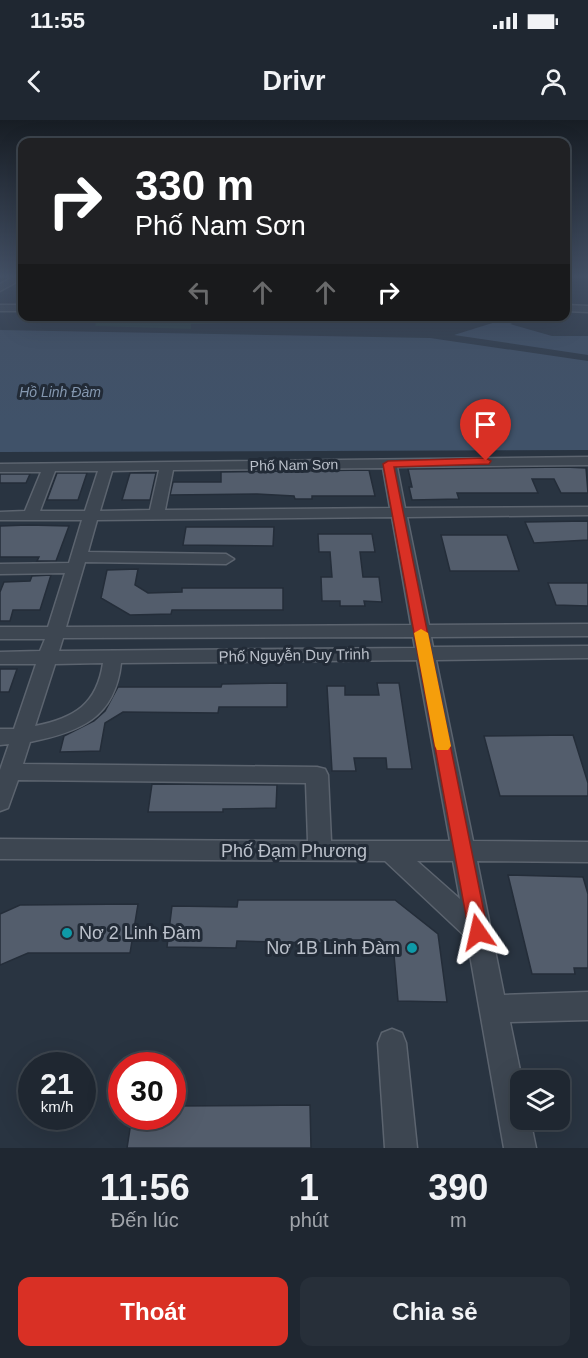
<!DOCTYPE html>
<html lang="vi">
<head>
<meta charset="utf-8">
<style>
	:root { --surface:#1f2731; --page:#272f39; --text:#f1f3f6; --muted:#a1a5ab; --line:#3c444d; --accent:#d93025 }
	body { margin:0; font-family:Arial,sans-serif; background:var(--page); color:var(--text); height:100vh; display:flex; flex-direction:column; font-size:22px; white-space:nowrap }
	* { box-sizing:border-box; margin:0 }
	p { font-size:20px; color:var(--muted) }
	.icon { flex:none; width:33px; height:33px; fill:none; stroke:currentColor; stroke-width:2; stroke-linecap:round; stroke-linejoin:round }
	.map { position:relative; height:1028px; overflow:hidden }
	.sheet { display:flex; flex-direction:column; background:var(--surface); flex:1 }
	.sheet>* { flex:none }
	.guide { position:absolute; left:18px; top:18px; width:552px; height:183px; border-radius:12px; box-shadow:0 6px 24px #0002,0 0 0 2px var(--line); background:#202124; color:#fff; overflow:hidden }
	.fabs { position:absolute; left:510px; top:950px; display:grid; gap:12px }
	.fabs a { display:grid; place-items:center; width:60px; height:60px; border-radius:12px; background:var(--surface); box-shadow:0 6px 24px #0002,0 0 0 2px var(--line); font-size:30px }
	.speed { position:absolute; left:18px; top:932px; display:flex; gap:12px; font-size:30px; font-weight:700; text-align:center }
	.speed>* { display:grid; place-content:center; width:78px; height:78px; border-radius:50%; background:var(--surface); box-shadow:0 6px 24px #0002,0 0 0 2px var(--line); line-height:1 }
	.speed small { font-size:15px; font-weight:400 }
	.speed .limit { border:9px solid #d22; background:#fff; color:#111 }
	.pin { position:absolute; display:grid; place-items:center; width:51px; height:51px; color:#fff; margin:-62px -26px; border-radius:50% 50% 50% 0; rotate:-45deg; box-shadow:0 0 6px #0007 }
	.pin .icon { rotate:45deg }
	.me { position:absolute; width:66px; margin:-33px; rotate:349deg; stroke-linejoin:round; filter:drop-shadow(0 0 4px #0008) }
	.turn { display:flex; align-items:center; gap:21px; height:126px; padding:0 18px; font-size:27px }
	.turn .icon { width:78px; height:78px; stroke-width:2.5 }
	.turn b { display:block; font-size:42px; line-height:51px }
	.lanes { display:flex; align-items:center; height:57px; padding:0 18px; background:#0003; justify-content:center; gap:30px; direction:ltr }
	.lanes .off { opacity:.35 }
	.eta { display:flex; justify-content:space-evenly; align-items:center; height:102px; text-align:center }
	.eta b { font-size:36px; font-weight:600; line-height:42px }
	.action { display:flex; gap:12px; margin-top:auto; padding:12px 18px }
	.action a { flex:1; height:69px; border-radius:12px; background:var(--accent); color:#fff; font-size:24px; font-weight:600; line-height:69px; text-align:center }
	.action a+a { background:var(--page); color:var(--text) }
	.status { display:flex; justify-content:space-between; align-items:center; height:42px; padding:0 30px; background:var(--surface); direction:ltr }
	.status svg { height:16px; fill:currentColor }
	header { display:flex; justify-content:space-between; align-items:center; height:78px; padding:0 18px; background:var(--surface); font-size:27px; font-weight:600 }
	.map>svg:first-child { display:block }
</style>
</head>
<body>
<div class="status"><b>11:55</b><svg viewBox="0 0 49 12"><path d="M0 12V9h3v3zM5 12V6h3v6zM10 12V3h3v9zM15 12V0h3v12zM26 1h20v11H26zM47 4h2v5h-2z"/></svg></div>
<header><svg class="icon" aria-label="back" viewBox="0 0 24 24"><path d="M15 5l-7 7 7 7"/></svg>Drivr<svg class="icon" aria-label="person" viewBox="0 0 24 24"><circle cx="12" cy="8" r="4"/><path d="M4 21q1-7 8-7t8 7"/></svg></header>
<div class="map">
<svg width="588" height="1028" viewBox="0 0 588 1028">
	<rect width="100%" height="100%" fill="#293441"/>
	<path fill="#2c4243" d="M98,197L230,196V197L229,203L191,204V209L95,206Z"/>
	<path fill="#405269" d="M502,200L517,201L510,204L552,216H588V235L454,215Z
		M0,210L430,218L588,241V330L0,332Z"/>
	<path fill="#535d6c" stroke="#242d39" stroke-width="1.5" d="M565,347L586,348L588,373H561L554,359H532L538,373H457L459,379L412,380L409,367H412L408,349Z
		M369,350L375,376H312V379H295L294,376L257,374L170,375L173,362H221V352Z
		M57,353H87L78,380H47Z
		M130,353H156L150,380H122Z
		M0,354H30L26,363H0Z
		M588,401V420L534,423L525,402Z
		M28,405L69,406L56,441H37L39,437H0V406Z
		M186,407H274L273,426L183,425Z
		M318,414H372L375,432H360L363,457H379L382,482L364,481L365,486H340V481H322L321,457H332L330,432H319Z
		M441,415H507L519,451H450Z
		M138,449L135,465L148,473L182,472V468H283V490H172L171,494L130,495L101,478L107,450Z
		M51,455L40,490H13L10,501H0V472L4,462L30,461L32,456Z
		M548,463H588V486L556,485Z
		M0,549H17L9,572H0Z
		M287,563V587H219L218,593L123,592L105,603L100,631L60,632L64,616L94,601L105,591L118,567H221L222,564Z
		M377,563H399L412,649H387L386,638H354L356,651H332L327,566H345V575H379Z
		M573,615L588,663V676H500L484,616Z
		M152,664L277,665L276,688L223,689V692H148Z
		M508,755L583,757L588,774V848H574L575,854H532Z
		M238,780H395L438,814L447,882L398,881L394,835L374,820H321L322,823L237,821L236,828L167,827L172,786L237,787Z
		M138,784L130,833H28L0,845V794L20,785Z
		M310,985L311,1028H127L132,996H172V986Z"/>
	<g fill="none" stroke-linecap="round" stroke-linejoin="round">
		<defs>
			<path id="minor" d="M13,157H22V159L0,171V164Z
				M0,185H22V191H0Z
				M566,185L588,186V192L566,191Z
				M588,337V345L397,347L405,388L588,387V395L407,397L429,505L588,504V516L431,517L433,527L588,526V538L436,540L473,721L588,722V742L477,741L504,875L588,872V900L510,902L522,960L520,999H530L536,1028H504L467,818L385,741L0,739V719L308,721L306,663L18,660L8,688L0,691V650L9,624L0,625V609H14L36,544H0V532L40,531L45,519H0V507H48L65,453L0,454V444L69,443L82,400H0V392L25,391L41,352H0V344ZM383,348L390,388L165,390L173,350ZM159,350L150,390L100,391L112,351ZM55,351H98L85,391H40ZM392,397L411,505L66,507L85,442L226,444L234,439L226,434L88,432L97,400ZM413,517L415,528L59,531L63,518ZM417,540L450,721H331L328,655L325,649L317,647L23,644L30,622C80,612 115,598 121,543ZM103,543C97,584 75,598 35,606L55,544ZM417,741H453L460,779Z
				M392,909L402,913L406,923L417,1028H385L378,923L382,913Z"/>
		</defs>
		<use href="#minor" stroke="#5c646f" stroke-width="3"/>
		<use href="#minor" fill="#3d4651" fill-rule="evenodd"/>
	</g>
	<linearGradient id="sky" x2="0" y2="1"><stop stop-color="#171d24"/><stop offset="0.52" stop-color="#435065"/><stop offset="1" stop-color="#435065" stop-opacity="0"/></linearGradient>
	<rect width="588" height="301" fill="url(#sky)"/>
	<path fill="#d93025" stroke="#8d1f18" stroke-width="1.5" d="M486,338L491,341L489,344L394,347L488,812L485,818L478,821L471,818L469,812L383,344L388,341Z"/>
	<path fill="#f59e0b" d="M421,509L428,513L451,626L448,630H437L435,626L414,513Z"/>
	<g fill="#0f9aa8" stroke="#222b37" stroke-width="2">
		<circle cx="67" cy="813" r="6"/>
		<circle cx="412" cy="828" r="6"/>
	</g>
	<g text-anchor="middle" dominant-baseline="central" stroke-width="6" stroke-linejoin="round" paint-order="stroke">
		<g font-size="14" font-style="italic" fill="#8598b0" stroke="#222b37">
			<text x="60" y="272">Hồ Linh Đàm</text>
		</g>
		<g font-size="14" fill="#bbc1cb" stroke="#222b37">
			<text transform="translate(294 345) rotate(-1)">Phố Nam Sơn</text>
		</g>
		<g font-size="15" fill="#bbc1cb" stroke="#222b37">
			<text transform="translate(294 535) rotate(-1)">Phố Nguyễn Duy Trinh</text>
		</g>
		<g font-size="18" fill="#bbc1cb" stroke="#222b37">
			<text x="294" y="731">Phố Đạm Phương</text>
		</g>
		<g font-size="18" fill="#bbc1cb" stroke="#222b37" text-anchor="start">
			<text x="79" y="813">Nơ 2 Linh Đàm</text>
			<text x="400" y="828" text-anchor="end">Nơ 1B Linh Đàm</text>
		</g>
	</g>
</svg>
<div class="fabs">
<a><svg class="icon" aria-label="layers" viewBox="0 0 24 24"><path d="M12 4l9 5-9 5-9-5zM3 14l9 5 9-5"/></svg></a>
</div>
<div class="speed"><div>21<small>km/h</small></div><div class="limit">30</div></div>
<div class="pin" style="left:486px;top:341px;background:#d93025"><svg class="icon" aria-label="arrive" viewBox="0 0 24 24"><path d="M6 21V4h12l-3 4 3 4H6"/></svg></div>
<svg class="me" style="left:478px;top:812px" viewBox="-20 -20 40 40"><path d="M0-17L14 15 0 8-14 15z" fill="#d93025" stroke="#fff" stroke-width="4"/></svg>
<div class="guide">
<div class="turn"><svg class="icon" aria-label="right" viewBox="0 0 24 24"><path d="M7 20v-9h11M14 6l5 5-5 5"/></svg><div><b>330 m</b>Phố Nam Sơn</div></div>
<div class="lanes"><svg class="icon off" aria-label="left" viewBox="0 0 24 24"><path d="M17 20v-9H6M10 6l-5 5 5 5"/></svg><svg class="icon off" aria-label="ahead" viewBox="0 0 24 24"><path d="M12 20V5M6 11l6-6 6 6"/></svg><svg class="icon off" aria-label="ahead" viewBox="0 0 24 24"><path d="M12 20V5M6 11l6-6 6 6"/></svg><svg class="icon" aria-label="right" viewBox="0 0 24 24"><path d="M7 20v-9h11M14 6l5 5-5 5"/></svg></div>
</div>
</div>
<section class="sheet">
<div class="eta">
<div><b>11:56</b><p>Đến lúc</p></div>
<div><b>1</b><p>phút</p></div>
<div><b>390</b><p>m</p></div>
</div>
<div class="action"><a>Thoát</a><a>Chia sẻ</a></div>
</section>
</body>
</html>
